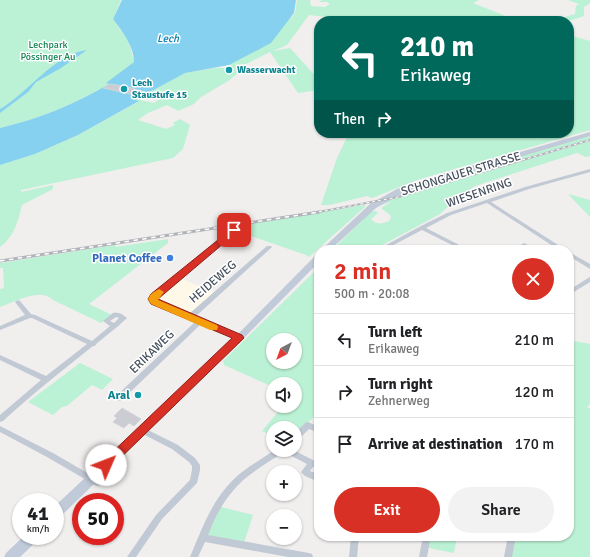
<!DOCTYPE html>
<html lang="en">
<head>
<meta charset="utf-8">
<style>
	:root { --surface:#fff; --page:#f2f2f2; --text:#202124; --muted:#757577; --line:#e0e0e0; --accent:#d93025 }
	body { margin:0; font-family:Signika,sans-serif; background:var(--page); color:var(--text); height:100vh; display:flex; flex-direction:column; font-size:15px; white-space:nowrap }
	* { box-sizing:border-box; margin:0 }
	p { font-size:13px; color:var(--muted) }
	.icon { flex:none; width:22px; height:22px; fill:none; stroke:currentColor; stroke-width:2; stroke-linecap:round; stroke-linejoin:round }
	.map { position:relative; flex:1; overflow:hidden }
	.sheet { position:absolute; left:314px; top:245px; width:260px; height:296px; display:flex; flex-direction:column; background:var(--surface); border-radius:16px; box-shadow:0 1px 3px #0004 }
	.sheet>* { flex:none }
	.banner { position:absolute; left:314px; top:16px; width:260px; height:122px; border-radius:16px; box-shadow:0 1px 3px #0004; background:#00695c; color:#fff; overflow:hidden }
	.needle { width:26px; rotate:221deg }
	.buttons { position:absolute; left:266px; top:333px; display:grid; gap:8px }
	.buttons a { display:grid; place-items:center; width:36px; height:36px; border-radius:50%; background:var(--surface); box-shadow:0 1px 3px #0004; font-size:20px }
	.speed { position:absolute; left:12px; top:493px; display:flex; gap:8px; font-size:20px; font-weight:700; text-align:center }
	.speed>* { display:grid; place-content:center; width:52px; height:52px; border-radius:50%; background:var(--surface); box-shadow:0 1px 3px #0004; line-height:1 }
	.speed small { font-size:10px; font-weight:400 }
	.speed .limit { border:6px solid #d22; background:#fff; color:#111 }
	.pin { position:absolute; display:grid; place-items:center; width:34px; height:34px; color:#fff; margin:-17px; border-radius:8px; box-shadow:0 2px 6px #0006 }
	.me { position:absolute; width:44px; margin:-22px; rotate:46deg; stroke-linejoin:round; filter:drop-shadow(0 0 3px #0008) }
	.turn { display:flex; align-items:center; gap:14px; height:84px; padding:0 20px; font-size:18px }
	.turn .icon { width:52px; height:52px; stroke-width:2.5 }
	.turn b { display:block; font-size:28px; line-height:34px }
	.then { display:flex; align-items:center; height:38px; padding:0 20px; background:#0003; gap:8px; font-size:15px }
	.round { display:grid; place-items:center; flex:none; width:42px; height:42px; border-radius:21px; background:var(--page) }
	.summary { display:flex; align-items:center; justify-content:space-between; height:68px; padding:0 20px }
	h1 { font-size:24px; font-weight:600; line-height:30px; color:var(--accent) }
	.action { display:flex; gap:8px; margin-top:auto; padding:8px 20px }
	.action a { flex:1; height:46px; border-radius:24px; background:var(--accent); color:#fff; font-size:16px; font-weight:600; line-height:46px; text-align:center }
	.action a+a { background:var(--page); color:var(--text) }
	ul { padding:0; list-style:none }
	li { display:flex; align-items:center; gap:12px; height:52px; padding:0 20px; border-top:1px solid var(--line) }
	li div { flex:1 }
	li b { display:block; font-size:15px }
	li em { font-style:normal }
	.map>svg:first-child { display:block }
</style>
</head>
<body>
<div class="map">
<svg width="590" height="557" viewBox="0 0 590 557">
	<rect width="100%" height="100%" fill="#f1eeee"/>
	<path fill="#fdf8e7" d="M182,279L214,292L189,314L155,300Z"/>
	<path fill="#bbf1d4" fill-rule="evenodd" d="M0,0H121L113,19L129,42L134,62L107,83L110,84C76,104 38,119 0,128Z
		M297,0H310L311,6L325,7L330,4L327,2H319L322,0H479L473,3L513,19H530L540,16L554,20L575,14L576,6L579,4L568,0H590V3L584,7V16L569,21H323L326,17L309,15L287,45L273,51L290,48L319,80V90L298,93L270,52L242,66L237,74L228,81L201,97L194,104L178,111L167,105L148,113L138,120L166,129L175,125L173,123L180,119L190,125L183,149L173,158L21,190V192L53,185V189L22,205C18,222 14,237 0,247V165L35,154L78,135L138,102L134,100L142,96H145L140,100L154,103L164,96L148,93L184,73L214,68H231L229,65L292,17L295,13Z
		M569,35L590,41V130L417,180L372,198L367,196L330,205H321L337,158L349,133H569Z
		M590,136V139L389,198L420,186L426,187L433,182Z
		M590,141V156L586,157L577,153L475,186L458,197L440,214L373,250H338V244L371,212L376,211L378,213L371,219C376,225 382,224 389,221L391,218L390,215L381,208L391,202L380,205L387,201Z
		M568,194L590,200V217Z
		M364,205L366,206L309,257L306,255L234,230L240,225Z
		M168,239V243L89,304L112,315L101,323L53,300C40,287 15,302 0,307V289L4,288L3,268H0V263L115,245L116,247Z
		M319,267V412L295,435V428H273V436L262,431L283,406H295V384H273V387L224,365L223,361ZM273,340H295V362H273Z
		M569,340L590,344V404L587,407L590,409V557H509L513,536H569Z
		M80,363L113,379L102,390L92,385L67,406L62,407L53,415L28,402Z
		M221,507L253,515L244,543L207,535Z
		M431,536H457L454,553L429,548Z"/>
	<path fill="#86d1f0" d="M122,0H296L294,13L271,43L229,65L185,73L148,93L145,92L135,100L139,101L78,135L35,154L0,165V128C38,119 76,104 109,84L106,83L134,62C134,46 122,31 113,19Z
		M87,50L61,68L36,82L28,92L0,113V109C27,94 54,54 87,50Z"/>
	<path fill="#cbcdd3" stroke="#d2d4da" d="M110,84L128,87L145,92L139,96L103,88Z
		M122,408L141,419L134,426L129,423L124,428L113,422L117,418L114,416Z"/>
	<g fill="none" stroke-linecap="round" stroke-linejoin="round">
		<path fill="#c1c9d4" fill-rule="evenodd" d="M590,169V172L529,189L491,202L566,250H559L487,203L451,215L426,228L469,250H462L422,230L384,250H377L419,227L447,213L525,187Z
			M234,228L236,229L237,230L236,231L157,297L156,299L157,301L189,314L267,246H271L272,247L271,248L195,317L241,336L242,338L241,340H237L201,324L122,400L119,401L116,400L115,398L116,396L195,322L191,320L187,319L186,318L153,303L150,299L152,295L232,229Z
			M524,243L535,249L536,250C530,250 525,249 521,245Z
			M569,252L590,264V269L569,256Z
			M319,262V266L309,269L306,267L307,266Z
			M590,277V282L569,295V290Z
			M18,300L20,301L31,314L35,315L92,341L110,326L103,321L113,313C117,311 124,315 127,318L117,327L96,344L95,346H93C62,371 32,394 3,421L0,422V415L41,380L0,360V355L46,376L87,344L32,318H30L0,330V326L25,315L15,302ZM116,317L119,318L114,323L110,321Z
			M308,422L319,427V433L309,429L298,440L295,441V433L305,423Z
			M0,426L53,453L101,481L102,483L101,485L98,486L95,485L47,457L0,432Z
			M142,427L178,445L195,458L200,465V470L197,483L162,519L136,557H127L156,515L190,480L192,470V466L189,462L172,449L139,432L138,430L139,428Z
			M275,450H293L319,463V469L313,467L310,471L318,474H319V481C314,480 304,477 301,472L307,464L284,452C266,464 245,475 232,492C221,505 214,520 208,535L309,553L312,554L313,557H288L205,542L198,557H190C201,531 211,502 232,481C244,469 260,460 275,450Z
			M351,536H359L357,557H349Z
			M423,536H431L427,557H419Z
			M508,536H516L512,557H504Z"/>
		<path fill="#c0cad8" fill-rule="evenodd" d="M590,132V136L449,178L403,193L376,208L330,250H321L370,204L397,189L443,174Z
			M319,254V262L242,340L59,518L55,519V506L236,336L316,255Z
			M24,536H39L38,540L20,557H4L6,553Z"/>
		<defs>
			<path id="rail-far1" d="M313,213L398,197L590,140"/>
			<path id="rail" d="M0,261L319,212"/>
		</defs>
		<use href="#rail-far1" stroke="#b0b3b9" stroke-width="2"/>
		<use href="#rail" stroke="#b0b3b9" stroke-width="3"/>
		<use href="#rail-far1" stroke="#fff" stroke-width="1" stroke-dasharray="3" stroke-linecap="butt"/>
		<use href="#rail" stroke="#fff" stroke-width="1.5" stroke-dasharray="4.5" stroke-linecap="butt"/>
	</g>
	<path fill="#d93025" stroke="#8d1f18" d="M234,227L239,230L237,232L158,299L242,335L244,338L110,468H102L100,465L102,462L232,338L151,304L148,299L151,294Z"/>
	<path fill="#f59e0b" d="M159,289L164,292L158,300L217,325L218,327L217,330H210L151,304L148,299L151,294Z"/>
	<g fill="#0f9aa8" stroke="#fff" stroke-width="1.5">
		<circle cx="229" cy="70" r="4"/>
		<circle cx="124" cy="89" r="4"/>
		<circle cx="138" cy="395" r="4"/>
	</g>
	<circle fill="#3f7fe0" stroke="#fff" stroke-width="1.5" cx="170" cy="258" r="4"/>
	<g text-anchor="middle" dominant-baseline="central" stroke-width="3" stroke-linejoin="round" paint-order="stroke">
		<g font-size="10" fill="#138253" stroke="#fff">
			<text x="48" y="45">Lechpark<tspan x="48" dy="12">Pössinger Au</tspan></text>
		</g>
		<g font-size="10" font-weight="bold" fill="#0d838f" stroke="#fff" text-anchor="start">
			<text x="237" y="70">Wasserwacht</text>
			<text x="132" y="83">Lech<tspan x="132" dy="12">Staustufe 15</tspan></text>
		</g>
		<g font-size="11" font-style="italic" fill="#067eaf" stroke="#fff">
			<text x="168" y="38">Lech</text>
		</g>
		<g font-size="12" fill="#46505d" stroke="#fff">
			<text transform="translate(461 174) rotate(-17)">SCHONGAUER STRASSE</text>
			<text transform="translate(479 193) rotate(-19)">WIESENRING</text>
			<text transform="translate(213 282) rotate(-41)">HEIDEWEG</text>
			<text transform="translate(152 352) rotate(-44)">ERIKAWEG</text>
		</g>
		<g font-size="12" font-weight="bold" fill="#366cbe" stroke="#fff" text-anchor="end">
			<text x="162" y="258">Planet Coffee</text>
		</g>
		<g font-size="12" font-weight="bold" fill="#0d838f" stroke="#fff" text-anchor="end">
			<text x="130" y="395">Aral</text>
		</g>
	</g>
</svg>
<div class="buttons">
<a><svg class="needle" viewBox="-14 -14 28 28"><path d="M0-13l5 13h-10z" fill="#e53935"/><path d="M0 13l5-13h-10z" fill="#757577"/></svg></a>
<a><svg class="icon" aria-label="sound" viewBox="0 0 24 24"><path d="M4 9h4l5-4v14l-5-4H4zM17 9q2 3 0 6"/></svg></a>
<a><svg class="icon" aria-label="layers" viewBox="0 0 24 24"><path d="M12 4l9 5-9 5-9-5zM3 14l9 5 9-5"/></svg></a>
<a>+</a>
<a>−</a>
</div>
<div class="speed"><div>41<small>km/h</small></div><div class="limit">50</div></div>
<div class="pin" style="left:234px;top:230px;background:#d93025"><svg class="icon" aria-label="arrive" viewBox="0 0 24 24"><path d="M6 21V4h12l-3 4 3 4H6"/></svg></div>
<svg class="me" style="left:106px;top:465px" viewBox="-20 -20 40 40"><circle r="19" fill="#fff"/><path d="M0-13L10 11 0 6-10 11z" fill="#d93025"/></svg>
<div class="banner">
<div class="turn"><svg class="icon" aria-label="left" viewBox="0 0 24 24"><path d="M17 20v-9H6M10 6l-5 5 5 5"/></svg><div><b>210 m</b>Erikaweg</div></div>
<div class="then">Then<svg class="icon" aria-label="right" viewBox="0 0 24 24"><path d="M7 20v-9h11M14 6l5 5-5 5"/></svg></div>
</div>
<section class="sheet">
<div class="summary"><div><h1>2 min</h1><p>500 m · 20:08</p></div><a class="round" style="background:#d93025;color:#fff"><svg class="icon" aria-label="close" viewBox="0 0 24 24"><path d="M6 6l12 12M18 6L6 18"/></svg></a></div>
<ul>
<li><svg class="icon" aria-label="left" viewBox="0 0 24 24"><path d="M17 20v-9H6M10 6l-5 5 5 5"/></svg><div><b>Turn left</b><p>Erikaweg</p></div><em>210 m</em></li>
<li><svg class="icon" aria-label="right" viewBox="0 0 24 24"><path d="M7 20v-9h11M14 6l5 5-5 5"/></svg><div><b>Turn right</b><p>Zehnerweg</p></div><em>120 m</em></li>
<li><svg class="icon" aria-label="arrive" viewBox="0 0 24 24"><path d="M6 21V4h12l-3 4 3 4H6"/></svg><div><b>Arrive at destination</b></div><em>170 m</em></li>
</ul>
<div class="action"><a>Exit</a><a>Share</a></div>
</section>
</div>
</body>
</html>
